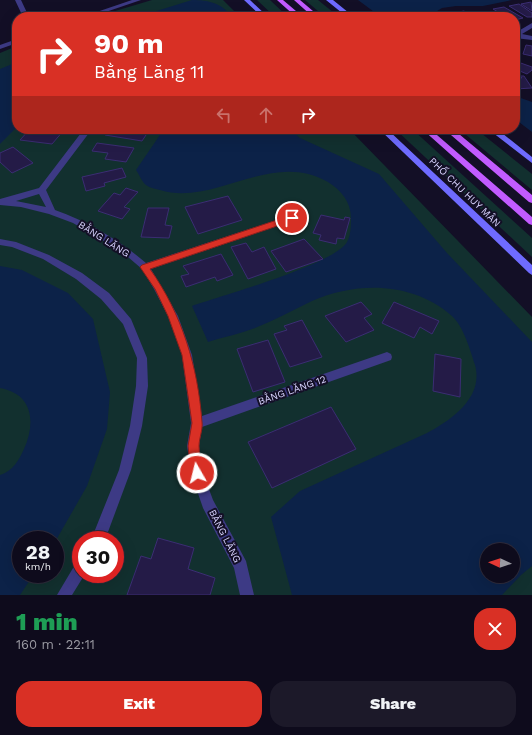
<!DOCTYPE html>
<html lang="en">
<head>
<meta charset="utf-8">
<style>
	:root { --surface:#0e0b1c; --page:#1c1929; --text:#f1f3f6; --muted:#9b9ba3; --line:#2e2b3b; --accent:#d93025 }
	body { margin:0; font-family:"Work Sans",sans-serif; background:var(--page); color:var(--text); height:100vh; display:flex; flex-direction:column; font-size:15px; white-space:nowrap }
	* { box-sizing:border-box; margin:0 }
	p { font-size:13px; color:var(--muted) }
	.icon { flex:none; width:22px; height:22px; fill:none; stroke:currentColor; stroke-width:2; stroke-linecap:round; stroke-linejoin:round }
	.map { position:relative; height:595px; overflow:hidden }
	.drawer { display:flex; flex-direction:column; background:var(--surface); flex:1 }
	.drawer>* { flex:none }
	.guide { position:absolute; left:12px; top:12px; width:508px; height:122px; border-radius:16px; box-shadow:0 4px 16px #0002,0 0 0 1px var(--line); background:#d93025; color:#fff; overflow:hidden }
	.needle { width:26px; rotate:273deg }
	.controls { position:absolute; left:480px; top:543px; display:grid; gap:8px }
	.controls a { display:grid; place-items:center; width:40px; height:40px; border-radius:50%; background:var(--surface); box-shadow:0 4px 16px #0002,0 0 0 1px var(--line); font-size:20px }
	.speed { position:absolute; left:12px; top:531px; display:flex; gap:8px; font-size:20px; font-weight:700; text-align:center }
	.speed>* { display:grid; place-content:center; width:52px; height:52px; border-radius:50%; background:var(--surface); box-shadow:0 4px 16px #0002,0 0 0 1px var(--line); line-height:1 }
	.speed small { font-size:10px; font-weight:400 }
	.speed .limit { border:6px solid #d22; background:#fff; color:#111 }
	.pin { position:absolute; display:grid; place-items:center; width:34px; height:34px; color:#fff; margin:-17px; border:2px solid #fff; border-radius:50%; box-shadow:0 1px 4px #0007 }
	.me { position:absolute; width:44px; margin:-22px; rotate:352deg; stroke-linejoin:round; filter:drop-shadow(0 0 3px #0008) }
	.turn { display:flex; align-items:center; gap:14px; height:84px; padding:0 16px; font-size:18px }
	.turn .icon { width:52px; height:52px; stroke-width:2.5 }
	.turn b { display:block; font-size:28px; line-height:34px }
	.lanes { display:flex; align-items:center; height:38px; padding:0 16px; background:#0003; justify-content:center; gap:20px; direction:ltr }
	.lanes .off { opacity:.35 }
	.round { display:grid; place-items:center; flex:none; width:42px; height:42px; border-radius:16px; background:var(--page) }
	.head { display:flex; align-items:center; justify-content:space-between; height:68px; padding:0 16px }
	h1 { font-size:24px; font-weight:800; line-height:30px; color:#1e9e55 }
	.action { display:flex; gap:8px; margin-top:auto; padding:8px 16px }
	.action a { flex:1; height:46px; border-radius:16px; background:var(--accent); color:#fff; font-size:16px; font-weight:800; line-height:46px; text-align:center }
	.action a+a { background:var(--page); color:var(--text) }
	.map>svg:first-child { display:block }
</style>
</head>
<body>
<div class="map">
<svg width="532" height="595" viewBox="0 0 532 595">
	<rect width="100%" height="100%" fill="#130f26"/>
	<path fill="#12302f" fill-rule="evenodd" d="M152,0H223L240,17H95Z
		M257,0H270L288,17H275Z
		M305,0H318L339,17H325Z
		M17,46V129H349L532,317V595H0V53ZM21,540H55V574H21ZM81,540H115V574H81ZM487,550H513V576H487Z
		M395,129H412L532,238V257Z
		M459,129H476L532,174V190Z"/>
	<path fill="#0c2248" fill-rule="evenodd" d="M192,0C209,0 221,3 233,17H137Z
		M358,0H512L483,6H456L442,8L427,17H381Z
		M17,62V127L0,144V69Z
		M515,96L532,102V132L515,119Z
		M164,129H289L300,138L379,174L447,253L532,342V566L521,575L502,595H292L271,517L300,491L427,433C451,420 484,398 475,365C470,350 464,327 452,316C413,282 358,281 312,301C293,310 275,320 255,328C240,334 223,337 208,342L192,306C221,296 335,264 347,242C351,235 351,225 351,218C351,202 341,190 328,182C271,149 214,207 160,190C156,189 150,188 146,185C142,182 139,174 136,170ZM487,550H513V576H487Z
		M0,266L22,270L68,293L93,319L110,392L107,429L87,486L55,542V540H21V574H34L20,595H0V475C13,471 19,460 24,449C36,422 33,394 0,388Z"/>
	<path fill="#241b47" stroke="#3b2d73" d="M531,2L532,11L521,4Z
		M519,4L532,13V17H527L509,6Z
		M504,7L523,18L515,20V17H506L493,9Z
		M464,11L473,17H459L453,13Z
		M495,12L503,17H490L485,13Z
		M526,45L532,46V56L523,54Z
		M515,61L532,67V70L527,74L515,69Z
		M520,76H524L532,88L515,89V77L522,78Z
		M30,129L45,131L47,129L64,130L52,144L20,140Z
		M106,129H150L142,141L105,135L108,131Z
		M97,143L134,148L126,162L105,159L108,153L92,151Z
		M13,147L33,163L12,173L0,162V153Z
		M122,168L126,177L104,183L105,186L86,191L82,177Z
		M126,188L138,192L124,207L130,209L122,219L98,211L114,193L120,195Z
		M228,196L242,220L198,234L185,207Z
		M148,208H169L165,225L172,226L169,238L141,237Z
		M321,215L344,220L345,217L350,218L344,239L337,238L336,244L319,240L321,235L313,233Z
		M304,239L323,259L286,272L271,251Z
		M246,243L252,252L264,247L276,269L248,279L231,247Z
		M221,254L233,275L217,281L215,277L186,287L181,276L189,274L183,266Z
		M361,302L372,314L364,318L374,330L346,342L325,316Z
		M394,302L439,321L432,334L420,327L414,338L382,323Z
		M302,320L322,357L290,367L274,334L287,330L284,326Z
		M268,340L285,382L253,392L237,349Z
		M435,354L461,359L460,397L433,391Z
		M331,407L356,449L272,488L248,442Z
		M158,538L194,548L188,569L215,578L210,595H127L141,556L151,559Z"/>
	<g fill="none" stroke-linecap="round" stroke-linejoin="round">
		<path fill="#3d3a85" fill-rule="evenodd" d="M0,239L16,242L49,255L82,273L109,293L131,319L147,358L148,386L142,426L131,470L105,540H91L119,470L130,426L136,386L137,358L123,324L101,299L76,279L43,259L12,247L0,245Z
			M81,561V574H85L72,595H57L76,563Z"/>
		<path fill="#3d3a85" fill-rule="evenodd" d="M15,0H21L29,17H23Z
			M132,0H141L91,17H82Z
			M532,23V28L522,34L532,36V40L515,38V33Z
			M17,39V43L0,49V45Z
			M84,129H92L46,190L55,210C89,222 119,240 146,263L289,216H295L296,218L295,220L151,269L178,316L192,355L202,416L387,352L391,354L392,357L391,360L202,427L199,446L203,473L213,500L246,561L254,595H240L234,568L203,508L191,473L187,446L191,423L182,355L168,316L154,289L142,269L121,251L73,223L49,214L21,207L0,205V199L39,188ZM39,194L46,207L16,201Z"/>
		<path fill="#6f6bff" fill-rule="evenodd" d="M244,0H250L268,17H262Z
			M326,0H333L354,17H347Z
			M379,129H387L532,265V275L529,273Z
			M488,129H497L532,157V163Z"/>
		<path fill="#c25bff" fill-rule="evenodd" d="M277,0H283L303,17H296Z
			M294,0H300L320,17H313Z
			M422,129H430L532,217V225L529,224Z
			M444,129H453L532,195V203L529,202Z"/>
	</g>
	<path fill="#d93025" stroke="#8d1f18" d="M292,215L295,216V220L150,269C182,314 198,367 202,422C203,430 199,438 199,446C199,455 202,465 203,473L201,477L197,479L193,477L191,473L188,446L192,423L182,355L168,316L155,289L140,267L142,265Z"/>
	<g text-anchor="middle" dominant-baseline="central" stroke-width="4" stroke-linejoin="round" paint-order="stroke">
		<g font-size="10" fill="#d9d4ff" stroke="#130f26">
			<text transform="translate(465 192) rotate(44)">PHỐ CHU HUY MÂN</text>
			<text transform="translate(104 239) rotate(32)">BẰNG LĂNG</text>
			<text transform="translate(292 390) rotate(-19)">BẰNG LĂNG 12</text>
			<text transform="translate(225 536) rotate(63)">BẰNG LĂNG</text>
		</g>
	</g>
</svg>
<div class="controls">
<a><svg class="needle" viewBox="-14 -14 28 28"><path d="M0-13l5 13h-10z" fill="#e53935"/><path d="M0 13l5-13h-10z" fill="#9b9ba3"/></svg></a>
</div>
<div class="speed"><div>28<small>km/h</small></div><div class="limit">30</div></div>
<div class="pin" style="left:292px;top:218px;background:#d93025"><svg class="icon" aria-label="arrive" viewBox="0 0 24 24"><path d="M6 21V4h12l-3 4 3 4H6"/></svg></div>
<svg class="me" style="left:197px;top:473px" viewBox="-20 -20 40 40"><circle r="17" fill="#d93025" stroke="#fff" stroke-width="3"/><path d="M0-11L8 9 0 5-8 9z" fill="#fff"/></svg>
<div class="guide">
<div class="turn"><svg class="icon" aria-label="right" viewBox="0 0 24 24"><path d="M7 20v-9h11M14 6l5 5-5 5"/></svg><div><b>90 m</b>Bằng Lăng 11</div></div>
<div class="lanes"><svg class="icon off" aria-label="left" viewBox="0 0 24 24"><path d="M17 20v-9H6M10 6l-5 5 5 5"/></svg><svg class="icon off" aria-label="ahead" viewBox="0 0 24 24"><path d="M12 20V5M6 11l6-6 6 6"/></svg><svg class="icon" aria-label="right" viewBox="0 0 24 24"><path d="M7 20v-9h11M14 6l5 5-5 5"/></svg></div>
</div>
</div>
<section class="drawer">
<div class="head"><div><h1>1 min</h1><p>160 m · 22:11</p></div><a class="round" style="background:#d93025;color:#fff"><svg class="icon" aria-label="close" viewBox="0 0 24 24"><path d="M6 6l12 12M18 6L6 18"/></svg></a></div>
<div class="action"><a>Exit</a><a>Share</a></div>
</section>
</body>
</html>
